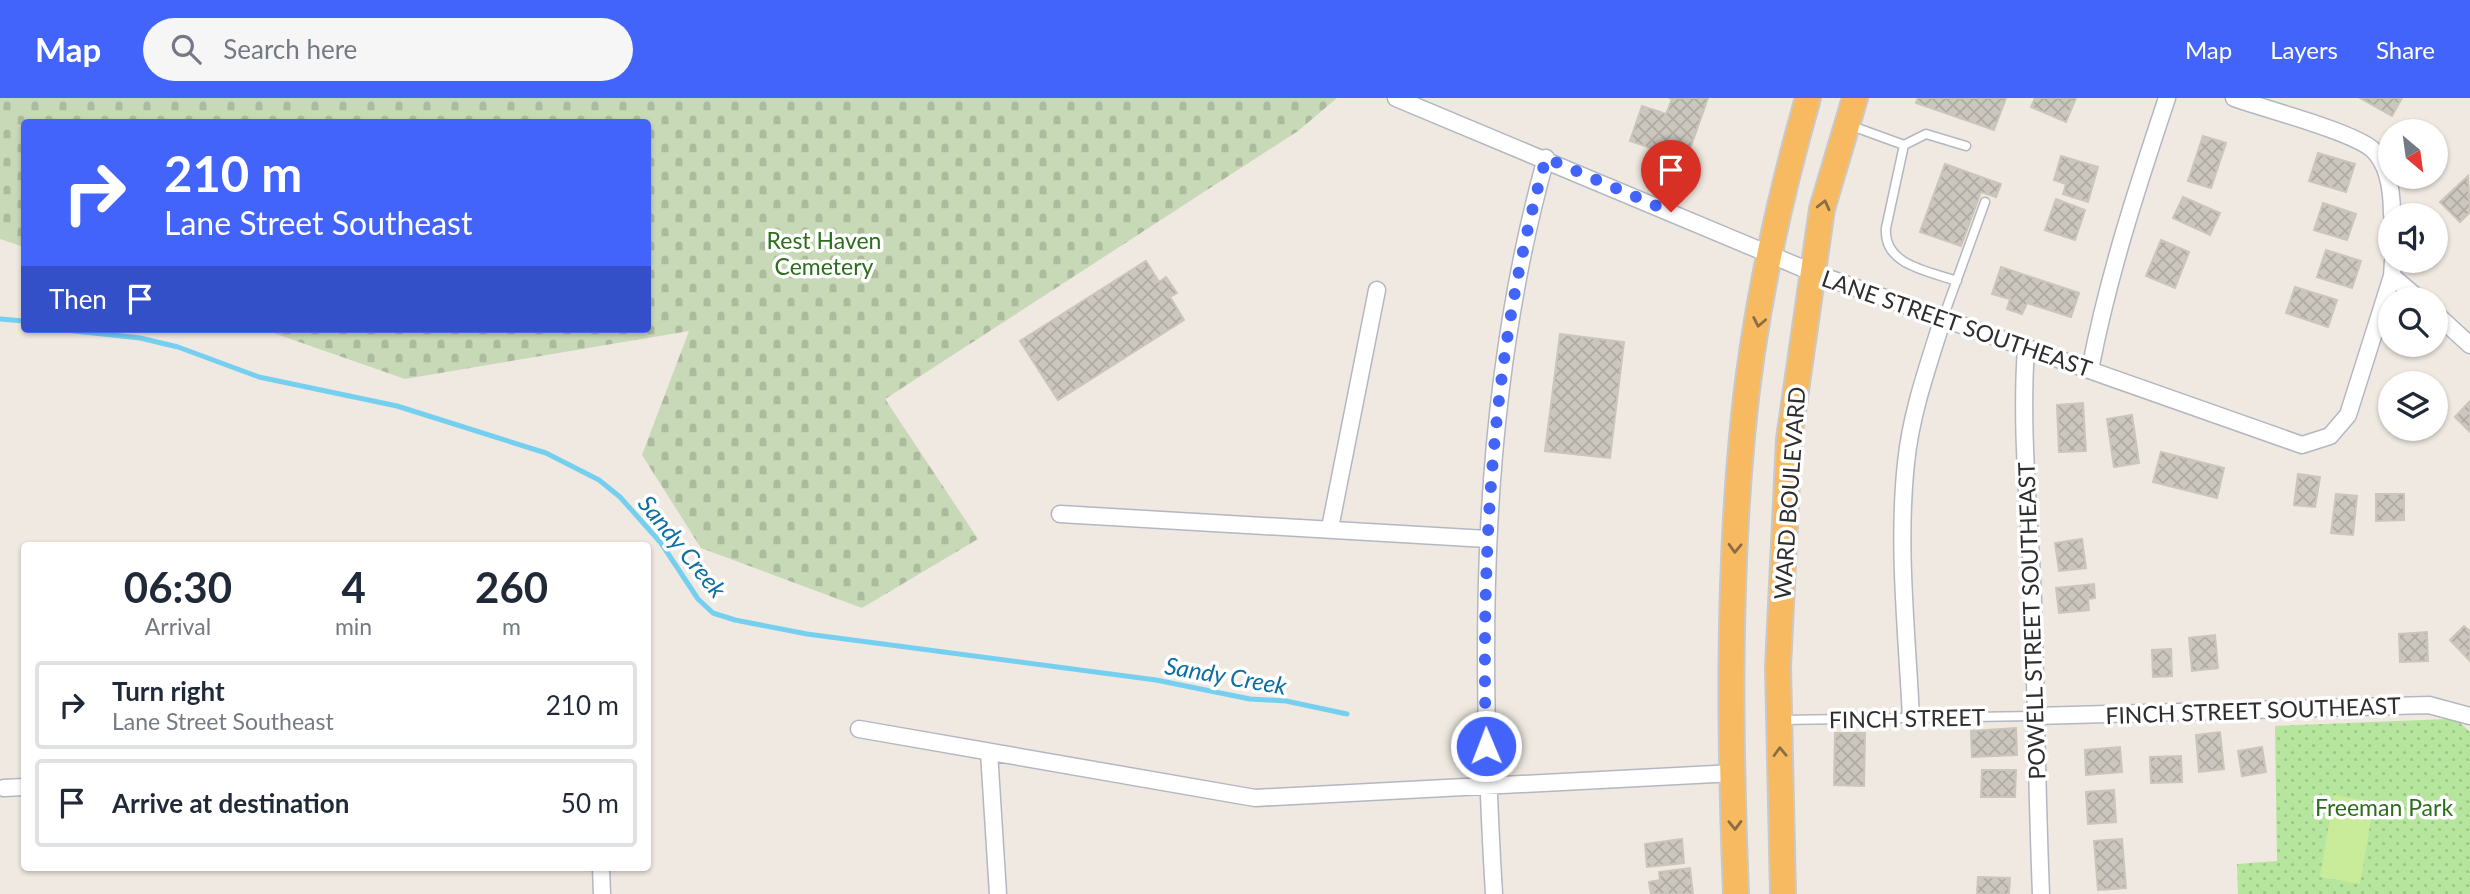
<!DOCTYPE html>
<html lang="en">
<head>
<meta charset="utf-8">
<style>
	:root { --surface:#fff; --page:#f6f6f7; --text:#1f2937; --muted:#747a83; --line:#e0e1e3; --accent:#4264fb }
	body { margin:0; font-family:Lato,sans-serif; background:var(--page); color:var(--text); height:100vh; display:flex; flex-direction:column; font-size:26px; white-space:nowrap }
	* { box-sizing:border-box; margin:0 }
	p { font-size:23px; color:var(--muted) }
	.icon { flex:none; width:38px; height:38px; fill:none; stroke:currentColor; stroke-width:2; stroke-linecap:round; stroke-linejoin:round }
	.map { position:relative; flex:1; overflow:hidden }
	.drawer { position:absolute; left:21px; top:444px; width:630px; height:329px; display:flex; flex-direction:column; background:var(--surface); border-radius:7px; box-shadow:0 2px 5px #0004 }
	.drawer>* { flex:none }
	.guide { position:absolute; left:21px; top:21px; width:630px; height:214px; border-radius:7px; box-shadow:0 2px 5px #0004; background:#4264fb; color:#fff; overflow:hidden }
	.needle { width:46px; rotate:151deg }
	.buttons { position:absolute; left:2378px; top:21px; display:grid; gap:14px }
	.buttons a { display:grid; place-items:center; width:70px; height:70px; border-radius:50%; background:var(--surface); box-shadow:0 2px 5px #0004; font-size:35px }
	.pin { position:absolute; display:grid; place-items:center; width:60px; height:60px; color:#fff; margin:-72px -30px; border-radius:50% 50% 50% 0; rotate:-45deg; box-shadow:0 0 7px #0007 }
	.pin .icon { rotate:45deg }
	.me { position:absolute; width:77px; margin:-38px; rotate:359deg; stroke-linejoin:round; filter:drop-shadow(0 0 5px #0008) }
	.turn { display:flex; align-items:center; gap:24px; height:147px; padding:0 28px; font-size:32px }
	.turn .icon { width:91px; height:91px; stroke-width:2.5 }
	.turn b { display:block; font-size:49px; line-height:60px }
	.then { display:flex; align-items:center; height:66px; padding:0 28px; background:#0003; gap:14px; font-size:26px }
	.eta { display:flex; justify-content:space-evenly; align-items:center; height:119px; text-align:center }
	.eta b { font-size:42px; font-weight:700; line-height:49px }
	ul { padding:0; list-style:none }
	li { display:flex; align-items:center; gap:21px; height:88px; margin:0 14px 10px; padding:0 14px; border:4px solid var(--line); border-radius:7px }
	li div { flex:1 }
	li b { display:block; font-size:26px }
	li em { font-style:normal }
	header { display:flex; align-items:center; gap:42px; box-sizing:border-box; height:98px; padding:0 35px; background:var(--accent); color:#fff }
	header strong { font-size:33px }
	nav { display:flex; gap:38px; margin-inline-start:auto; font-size:24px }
	.search { width:490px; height:63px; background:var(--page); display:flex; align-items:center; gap:18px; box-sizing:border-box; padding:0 24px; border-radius:38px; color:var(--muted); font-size:26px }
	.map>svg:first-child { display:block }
</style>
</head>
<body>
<header>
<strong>Map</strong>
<div class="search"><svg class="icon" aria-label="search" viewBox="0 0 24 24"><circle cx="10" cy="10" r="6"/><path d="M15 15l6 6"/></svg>Search here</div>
<nav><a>Map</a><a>Layers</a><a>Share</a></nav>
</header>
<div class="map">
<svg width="2470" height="796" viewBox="0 0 2470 796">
	<defs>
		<pattern id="green-dots" width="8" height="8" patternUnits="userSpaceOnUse" patternTransform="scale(1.75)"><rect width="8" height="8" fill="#b6e59e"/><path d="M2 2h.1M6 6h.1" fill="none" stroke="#9dc588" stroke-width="1.8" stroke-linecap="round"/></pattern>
		<pattern id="cemetery-stones" width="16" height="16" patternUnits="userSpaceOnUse" patternTransform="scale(1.75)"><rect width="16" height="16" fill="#c8d9b8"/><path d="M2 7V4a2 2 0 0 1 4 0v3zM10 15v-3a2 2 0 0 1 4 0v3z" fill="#acbb9e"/></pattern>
		<pattern id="building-cross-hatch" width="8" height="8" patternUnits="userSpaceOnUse" patternTransform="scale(1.75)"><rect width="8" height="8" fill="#cbc7bf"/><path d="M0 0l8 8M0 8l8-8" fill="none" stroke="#afaba4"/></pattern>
	</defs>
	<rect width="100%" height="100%" fill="#efe9e1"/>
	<path fill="url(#green-dots)" d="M2447,621L2459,624L2470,634V796H2238L2237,766L2277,763L2275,628Z"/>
	<path fill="url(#cemetery-stones)" d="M0,0H1337L1298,33L885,301L978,441L862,510L701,450L642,357L689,233L405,281L262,231H648V24H24V149L0,141Z"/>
	<path fill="#c9ec9a" d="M2334,697L2374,704L2360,786L2320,779Z"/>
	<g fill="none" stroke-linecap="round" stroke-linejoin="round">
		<path stroke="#75cff0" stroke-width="5" d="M0,221L24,223
			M56,231L140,240L178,249L259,279L397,308L546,355L599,382L620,399L661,445L698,501L713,515L735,522L807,536L1156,582L1250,601L1286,603L1347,616"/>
	</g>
	<path fill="url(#building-cross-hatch)" stroke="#cbc5ba" stroke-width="2" d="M1669,0H1708L1686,62L1630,43L1642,8L1666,16L1672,1Z
		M1918,0H2006L1994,32L1916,5Z
		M2035,0H2076L2066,24L2031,9Z
		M2360,0H2402L2392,18Z
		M2203,38L2226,45L2211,90L2188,83Z
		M2318,55L2355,66L2346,94L2309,83Z
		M2061,58L2098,69L2088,104L2063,96L2066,86L2054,82Z
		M1945,66L2001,86L1996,99L1981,94L1961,148L1920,134Z
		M2468,78L2470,114L2460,124L2440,104Z
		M2183,99L2220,115L2210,137L2173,120Z
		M2056,101L2085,112L2075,142L2045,132Z
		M2323,105L2356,116L2347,142L2314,132Z
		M2161,142L2189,154L2175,190L2146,178Z
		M2326,152L2361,163L2352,190L2317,179Z
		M1146,163L1159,184L1166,179L1177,195L1170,199L1184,222L1058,302L1020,243Z
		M2001,169L2079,195L2071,219L2027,205L2022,216L2007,211L2010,201L1992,196Z
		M2295,189L2337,202L2328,229L2286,215Z
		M1560,236L1624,244L1610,360L1545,353Z
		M2470,303V334L2455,319Z
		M2083,305L2086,353L2059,354L2057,307Z
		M2132,317L2139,365L2114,369L2107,321Z
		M2161,354L2224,370L2217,400L2153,384Z
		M2298,376L2320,379L2315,409L2294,407Z
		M2336,396L2357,398L2353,437L2331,435Z
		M2376,396H2404V422L2376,423Z
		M2082,441L2086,470L2059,473L2055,445Z
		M2094,486L2095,500L2088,501L2089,512L2059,515L2056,490Z
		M2464,528L2470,533V563L2450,542Z
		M2427,534L2428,563L2400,564L2399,536Z
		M2215,537L2218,570L2192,573L2189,540Z
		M2171,551L2172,578L2153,579L2152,552Z
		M2016,630L2017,657L1972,659L1971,633Z
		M2220,634L2224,671L2199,674L2196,637Z
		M1835,635H1865L1864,688L1834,687Z
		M2120,649L2122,674L2086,677L2085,652Z
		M2262,649L2266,674L2242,678L2238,653Z
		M2181,658L2182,684L2151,685L2150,659Z
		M1982,672H2016L2015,699H1981Z
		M2114,692L2116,724L2088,726L2086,694Z
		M1682,741L1684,765L1647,769L1645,746Z
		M2122,741L2126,790L2098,792L2094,743Z
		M1690,770L1693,796H1651L1649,784L1660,782L1659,774Z
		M1978,779L2010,780L2009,796H1977Z"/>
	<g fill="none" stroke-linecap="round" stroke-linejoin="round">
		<defs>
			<path id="service" d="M1849,27L1904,47L1886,130C1883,167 1928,173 1957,183
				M1904,47L1926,36L1966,48
				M1943,220L1985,104
				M1782,622L2035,618"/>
			<path id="minor" d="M1396,0L1814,175L2302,347L2330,338L2348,317L2392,178L2393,163
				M2234,0C2265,11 2350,33 2372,51C2389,66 2392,96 2392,117
				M2392,178L2419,201
				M2436,216L2470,247
				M2026,250C2020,335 2030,419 2033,504C2036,601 2037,699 2041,796
				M2090,272C2108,178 2137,90 2167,0
				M1060,416L1487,441
				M1330,430L1377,192
				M2035,618L2429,607L2470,618
				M1911,620C1907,535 1897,449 1906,365C1911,315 1928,268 1943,220
				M859,631L1255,700L1734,675
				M989,654L998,796
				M4,690L24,689
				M601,770L602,796
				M1494,796C1479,550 1479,300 1546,60"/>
			<path id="trunk" d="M1736,796C1730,644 1728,491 1742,339C1752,225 1777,109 1808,0
				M1783,796L1778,569L1789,341L1822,111L1855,0"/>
		</defs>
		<use href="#service" stroke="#b4b7c1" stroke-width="11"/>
		<use href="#minor" stroke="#b4b7c1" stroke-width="19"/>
		<use href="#trunk" stroke="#c9c9c9" stroke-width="28"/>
		<use href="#service" stroke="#fff" stroke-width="8"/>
		<use href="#minor" stroke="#fff" stroke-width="16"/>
		<use href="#trunk" stroke="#f8ba60" stroke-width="24"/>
	</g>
	<defs><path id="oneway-chevron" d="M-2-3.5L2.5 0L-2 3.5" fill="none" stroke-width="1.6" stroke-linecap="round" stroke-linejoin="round" transform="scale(1.75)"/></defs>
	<g stroke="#896d44">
		<use href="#oneway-chevron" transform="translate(1824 107) rotate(-76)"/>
		<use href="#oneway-chevron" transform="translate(1759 224) rotate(101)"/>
		<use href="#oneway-chevron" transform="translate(1735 450) rotate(92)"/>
		<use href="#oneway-chevron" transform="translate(1780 654) rotate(-92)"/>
		<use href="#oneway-chevron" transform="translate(1735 727) rotate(89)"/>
	</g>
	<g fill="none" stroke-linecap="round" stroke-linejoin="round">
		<path stroke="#4264fb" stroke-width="12" stroke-dasharray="0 21.6" d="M1486,648C1481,451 1492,250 1546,60L1671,114"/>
	</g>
	<g text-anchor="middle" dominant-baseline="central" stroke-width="7" stroke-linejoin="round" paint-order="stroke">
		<g font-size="23" fill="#2c6e1b" stroke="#fff">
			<text x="824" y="142">Rest Haven<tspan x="824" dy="26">Cemetery</tspan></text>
			<text x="2384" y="709">Freeman Park</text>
		</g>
		<g font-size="23" fill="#2e2e2e" stroke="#fff">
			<text transform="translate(1957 225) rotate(19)">LANE STREET SOUTHEAST</text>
			<text transform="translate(1789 395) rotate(-86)">WARD BOULEVARD</text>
			<text transform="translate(2031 523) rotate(-92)">POWELL STREET SOUTHEAST</text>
			<text transform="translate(2253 612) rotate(-2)">FINCH STREET SOUTHEAST</text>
			<text transform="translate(1907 620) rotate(-1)">FINCH STREET</text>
		</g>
		<g font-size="24" font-style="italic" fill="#0d6fa3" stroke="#fff">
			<text transform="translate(683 448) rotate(51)">Sandy Creek</text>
			<text transform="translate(1226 577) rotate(10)">Sandy Creek</text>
		</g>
	</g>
</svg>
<div class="buttons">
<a><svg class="needle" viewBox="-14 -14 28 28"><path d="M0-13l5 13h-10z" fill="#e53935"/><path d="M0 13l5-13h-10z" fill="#747a83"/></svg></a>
<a><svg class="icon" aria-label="sound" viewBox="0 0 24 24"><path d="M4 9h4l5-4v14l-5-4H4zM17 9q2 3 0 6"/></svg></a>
<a><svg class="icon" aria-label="search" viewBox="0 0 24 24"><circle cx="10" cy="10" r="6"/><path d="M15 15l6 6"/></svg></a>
<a><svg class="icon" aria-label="layers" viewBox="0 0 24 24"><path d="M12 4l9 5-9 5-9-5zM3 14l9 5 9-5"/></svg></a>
</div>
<div class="pin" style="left:1671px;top:114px;background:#d93025"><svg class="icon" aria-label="arrive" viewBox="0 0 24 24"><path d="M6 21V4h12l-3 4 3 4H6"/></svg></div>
<svg class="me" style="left:1486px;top:648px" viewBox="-20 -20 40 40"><circle r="17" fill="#4264fb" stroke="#fff" stroke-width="3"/><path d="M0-11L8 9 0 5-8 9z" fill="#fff"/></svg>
<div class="guide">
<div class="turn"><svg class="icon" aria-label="right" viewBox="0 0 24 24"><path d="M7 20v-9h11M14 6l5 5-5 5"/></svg><div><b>210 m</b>Lane Street Southeast</div></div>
<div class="then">Then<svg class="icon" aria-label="arrive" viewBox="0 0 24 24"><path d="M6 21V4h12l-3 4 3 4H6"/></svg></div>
</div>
<section class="drawer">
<div class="eta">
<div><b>06:30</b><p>Arrival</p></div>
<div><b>4</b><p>min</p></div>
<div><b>260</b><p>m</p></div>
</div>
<ul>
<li><svg class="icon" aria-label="right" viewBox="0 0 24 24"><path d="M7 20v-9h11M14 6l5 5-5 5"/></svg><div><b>Turn right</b><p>Lane Street Southeast</p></div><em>210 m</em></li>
<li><svg class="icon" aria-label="arrive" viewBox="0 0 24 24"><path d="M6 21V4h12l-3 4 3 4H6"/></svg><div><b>Arrive at destination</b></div><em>50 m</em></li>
</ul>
</section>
</div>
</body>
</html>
